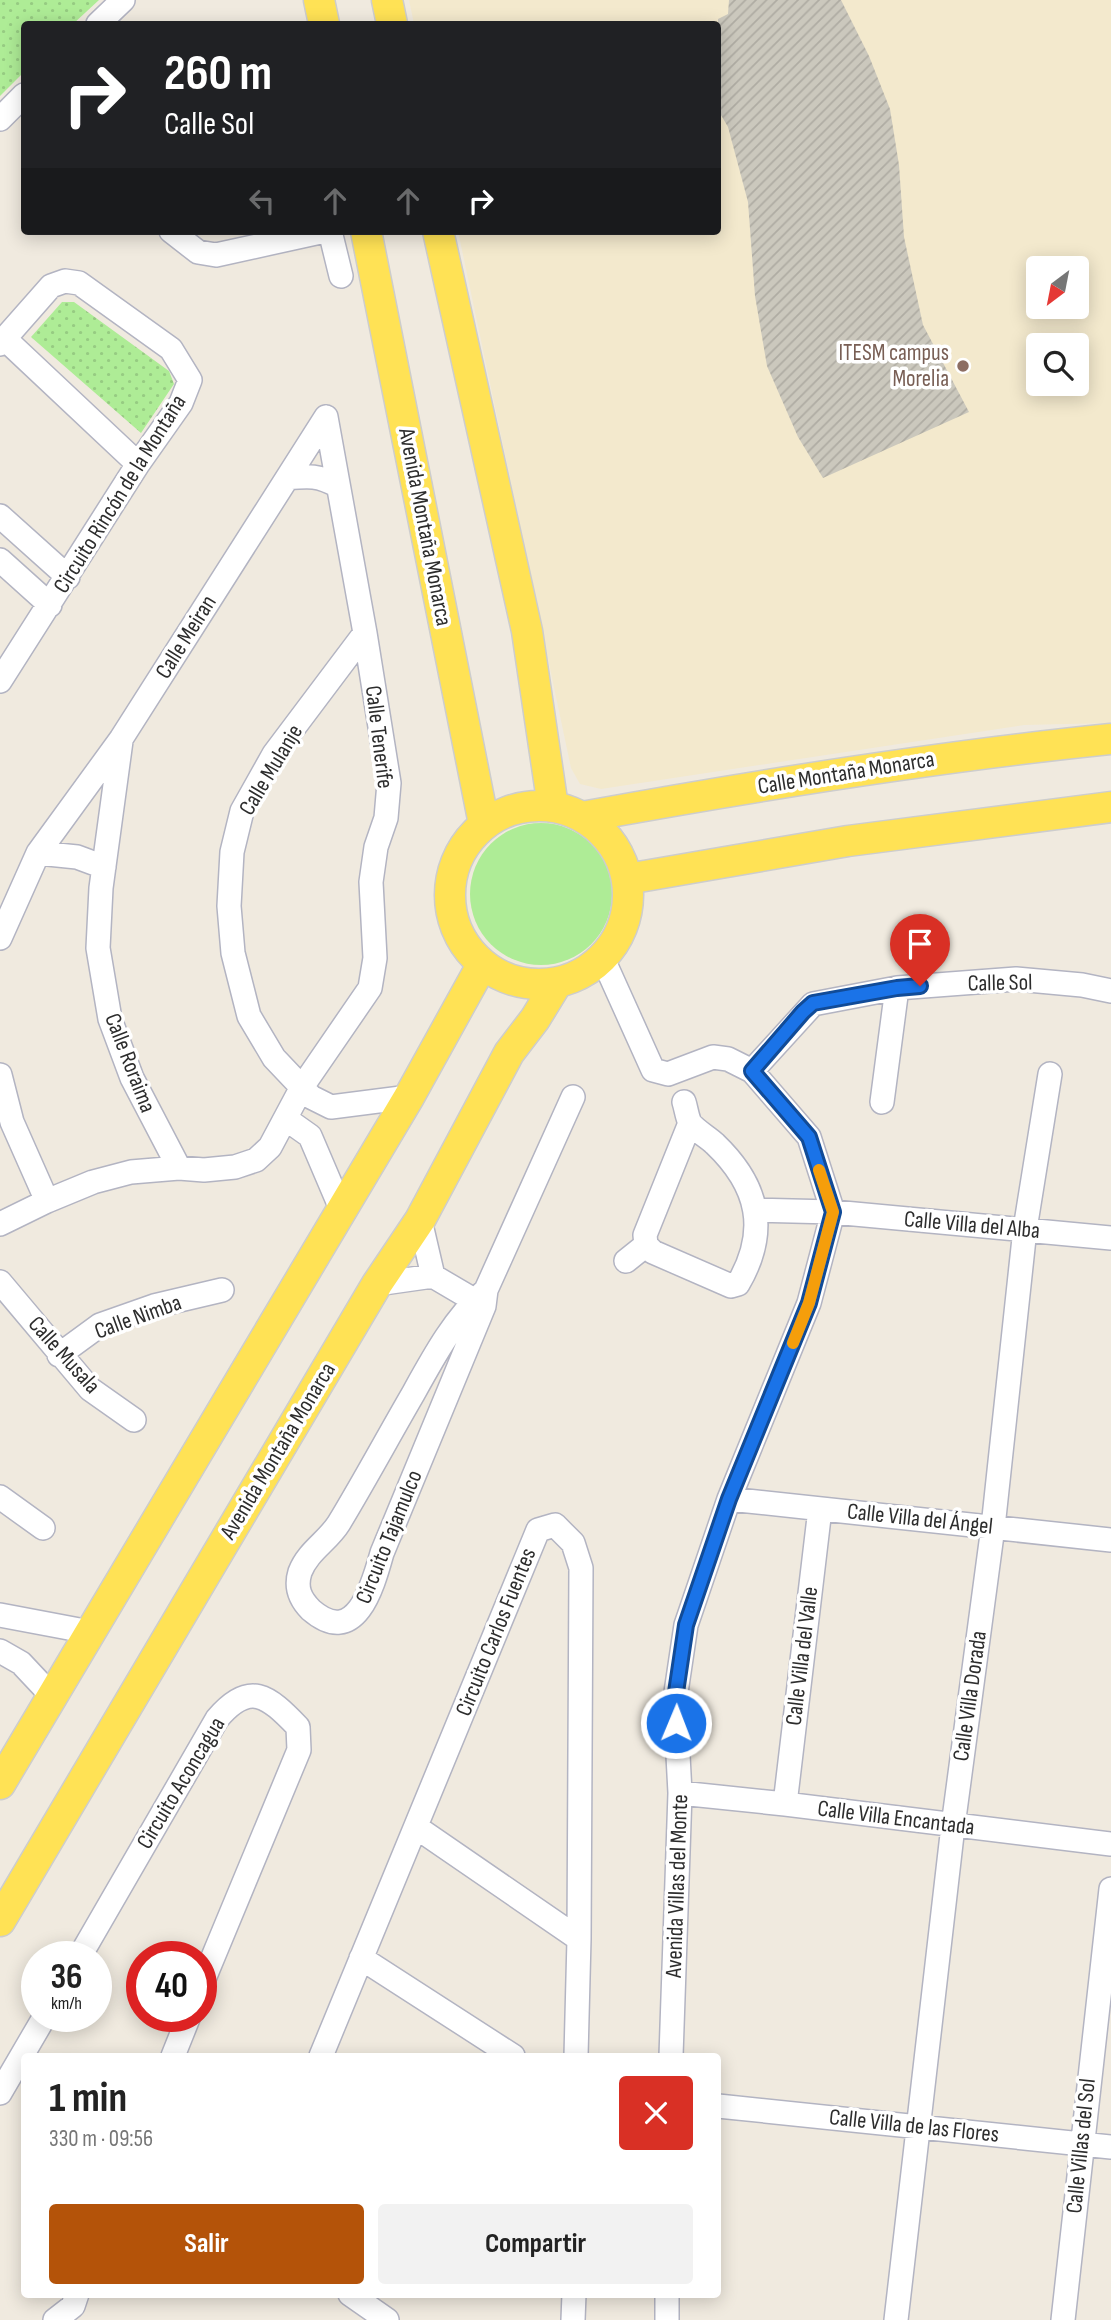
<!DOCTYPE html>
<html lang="es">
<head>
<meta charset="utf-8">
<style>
	:root { --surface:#fff; --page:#f2f2f2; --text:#222; --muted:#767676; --accent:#b45309 }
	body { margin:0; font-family:"Sofia Sans Condensed",sans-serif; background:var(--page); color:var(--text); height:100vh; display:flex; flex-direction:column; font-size:26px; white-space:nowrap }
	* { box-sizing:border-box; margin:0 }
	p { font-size:23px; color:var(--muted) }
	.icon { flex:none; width:38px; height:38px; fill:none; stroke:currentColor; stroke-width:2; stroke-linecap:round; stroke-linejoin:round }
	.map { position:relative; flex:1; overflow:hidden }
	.details { position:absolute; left:21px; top:2053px; width:700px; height:245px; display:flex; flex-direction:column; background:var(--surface); border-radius:7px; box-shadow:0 4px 18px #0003 }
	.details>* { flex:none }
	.guide { position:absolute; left:21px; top:21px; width:700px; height:214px; border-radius:7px; box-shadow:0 4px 18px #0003; background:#202124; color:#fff; overflow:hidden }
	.needle { width:46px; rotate:212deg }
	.controls { position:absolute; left:1026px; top:256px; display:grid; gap:14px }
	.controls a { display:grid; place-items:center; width:63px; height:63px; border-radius:7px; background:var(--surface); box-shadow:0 4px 18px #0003; font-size:35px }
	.speed { position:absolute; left:21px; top:1941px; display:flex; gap:14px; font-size:35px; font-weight:700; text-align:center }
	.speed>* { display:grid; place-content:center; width:91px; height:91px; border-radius:50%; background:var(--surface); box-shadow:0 4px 18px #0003; line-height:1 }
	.speed small { font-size:18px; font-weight:400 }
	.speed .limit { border:10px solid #d22; background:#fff; color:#111 }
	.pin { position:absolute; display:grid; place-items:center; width:60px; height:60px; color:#fff; margin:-72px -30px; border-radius:50% 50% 50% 0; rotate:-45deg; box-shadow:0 0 7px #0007 }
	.pin .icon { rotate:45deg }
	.me { position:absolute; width:77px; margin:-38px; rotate:1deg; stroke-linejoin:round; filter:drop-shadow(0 0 5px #0008) }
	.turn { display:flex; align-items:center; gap:24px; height:147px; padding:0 28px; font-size:32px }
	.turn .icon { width:91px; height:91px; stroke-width:2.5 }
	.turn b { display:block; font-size:49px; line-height:60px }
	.lanes { display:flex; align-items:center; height:66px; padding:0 28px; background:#0003; justify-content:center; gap:35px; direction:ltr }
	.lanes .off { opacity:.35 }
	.round { display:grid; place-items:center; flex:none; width:74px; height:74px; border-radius:7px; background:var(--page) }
	.head { display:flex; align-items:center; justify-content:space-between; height:119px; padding:0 28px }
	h1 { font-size:42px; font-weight:700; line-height:52px }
	.action { display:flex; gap:14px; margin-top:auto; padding:14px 28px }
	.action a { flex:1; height:80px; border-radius:7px; background:var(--accent); color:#fff; font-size:28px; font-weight:700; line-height:80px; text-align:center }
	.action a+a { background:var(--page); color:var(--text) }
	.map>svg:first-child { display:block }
</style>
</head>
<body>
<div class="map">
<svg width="1111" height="2320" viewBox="0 0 1111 2320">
	<defs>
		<pattern id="grass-dots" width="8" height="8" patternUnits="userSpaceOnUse" patternTransform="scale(1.75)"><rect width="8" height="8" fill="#aeec96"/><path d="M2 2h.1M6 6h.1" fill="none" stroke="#96cb82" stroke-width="1.8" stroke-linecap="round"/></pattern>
		<pattern id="building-hatch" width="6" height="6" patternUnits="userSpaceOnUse" patternTransform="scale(1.75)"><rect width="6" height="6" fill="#cbc8bd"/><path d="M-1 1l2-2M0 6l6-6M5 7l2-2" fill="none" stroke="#afaca3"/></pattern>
	</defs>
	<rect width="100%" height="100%" fill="#f0eadf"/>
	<path fill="#f3e9cd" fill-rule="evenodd" d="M409,0H1111V723L1024,725L601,789L580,784L571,768L458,231H718V24H414ZM1038,268H1076V306H1038ZM1038,345H1076V383H1038Z"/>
	<path fill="url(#grass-dots)" d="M0,0H99L73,24H24V72L0,96Z
		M62,302H74L169,371L174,384L141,433L31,337Z"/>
	<path fill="#aeec96" d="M470 894a71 71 0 1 1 142 0a71 71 0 1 1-142 0Z"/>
	<path fill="url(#building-hatch)" d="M729,0H841L869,56L890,109L899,165L904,237L923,325L969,412L823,478L798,437L767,366L755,296L748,202L728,127L718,110V19L728,14Z"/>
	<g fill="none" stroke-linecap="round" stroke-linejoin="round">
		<defs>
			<path id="minor" d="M98,24L123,0
				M0,119L24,95
				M171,231L198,252L216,255L325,231
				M330,231L341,276
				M5,339L138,464
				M0,344L51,286L65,281L79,283L171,349L190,380L181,403L138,464L0,681
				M287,478C309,476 318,475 338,486
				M0,516L68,577
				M0,560L50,605
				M365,633L274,754L242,811L232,852L229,906L233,953L249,1016L274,1058L311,1097L331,1107L409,1097
				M121,741L101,888L98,948L110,1019L132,1078L179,1168
				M38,853L77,857L104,867
				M0,938L38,853L121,739L326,417
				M603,959L653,1070L668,1074L713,1057L728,1059L752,1071L809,1137L833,1212L809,1303L729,1499L686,1625L675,1699L680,1793L671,2056
				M752,1071L813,1004L897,988L1016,979L1082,985L1111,991
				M0,1075L12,1122L47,1201
				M684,1102C686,1108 687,1117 690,1123C696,1131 708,1137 715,1144C759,1186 769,1231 738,1284
				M882,1102L897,988
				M286,1119L310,1136L342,1211
				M690,1123L645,1235L646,1245L653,1252L731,1286L738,1284
				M755,1210L833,1212L1111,1238
				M420,1220L433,1276
				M0,1224L47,1201L93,1182L131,1172L179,1168L204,1170L235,1167L256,1160L270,1147L302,1087L370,988L375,958L371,882L376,847L386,818L389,783L365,633L326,417
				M626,1261L646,1245
				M0,1282L90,1389L134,1420
				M377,1284L433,1276L484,1306
				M486,1290C454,1319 434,1356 413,1394C388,1437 365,1480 339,1523C328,1541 308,1551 300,1572C295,1588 300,1599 311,1610C356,1649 373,1585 382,1553L484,1306L486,1290L573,1097
				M59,1355L100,1325L154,1306L222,1290
				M0,1497L43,1528
				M729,1499L1111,1540
				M0,1615L90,1632
				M0,1651L21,1663L52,1696
				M680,1793L785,1804L1111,1844
				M785,1804L820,1509
				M416,1827L579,1939
				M80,1956L217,1719C250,1680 268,1696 298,1727L299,1750L201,1986
				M361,1958L513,2056
				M173,2056L189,2016
				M321,2056L538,1530L555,1525L573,1543L581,1568L579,1939L576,2056
				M0,2093L45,2016
				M718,2106L1111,2147
				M350,2294L387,2320
				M55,2320L73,2306L77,2294
				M573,2320L574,2294
				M667,2320V2294
				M896,2320L953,1826L993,1527L1025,1229L1050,1074
				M1063,2320L1111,1889"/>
			<path id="major" d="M319,0L324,24
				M387,0L392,24
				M366,231L484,824
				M438,231L527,631L553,807
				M450 895a89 89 0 1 1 178 0a89 89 0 1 1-178 0Z
				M582,817C758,785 933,757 1111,739
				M627,879L848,841L1111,807
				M0,1784L409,1097L482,965
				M0,1921L377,1284L420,1220L509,1053L535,1019L557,983"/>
		</defs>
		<use href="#minor" stroke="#b3b4c2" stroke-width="26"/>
		<use href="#major" stroke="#cdcdcd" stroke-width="33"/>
		<use href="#minor" stroke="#fff" stroke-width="23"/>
		<use href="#major" stroke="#ffe255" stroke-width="30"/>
	</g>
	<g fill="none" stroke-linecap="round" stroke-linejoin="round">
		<defs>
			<path id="route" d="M676,1723L675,1699L686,1625L729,1499L809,1303L833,1212L809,1137L752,1071L803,1012L813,1003L897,988L920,986"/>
		</defs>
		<use href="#route" stroke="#114b97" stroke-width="18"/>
		<use href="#route" stroke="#1a73e8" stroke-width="12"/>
		<path stroke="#f59e0b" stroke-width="12" d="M793,1343L809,1303L833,1212L819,1170"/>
	</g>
	<circle fill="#8d6e63" stroke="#fff" stroke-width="2.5" cx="963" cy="366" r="7"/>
	<g text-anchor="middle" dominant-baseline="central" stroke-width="7" stroke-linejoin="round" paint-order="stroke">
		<g font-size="23" fill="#785e54" stroke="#fff" text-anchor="end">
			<text x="949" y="353">ITESM campus<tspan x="949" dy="26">Morelia</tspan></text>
		</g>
		<g font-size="23" fill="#2d2d2d" stroke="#fff">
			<text transform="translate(120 494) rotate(-58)">Circuito Rincón de la Montaña</text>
			<text transform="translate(425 527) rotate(79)">Avenida Montaña Monarca</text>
			<text transform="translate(186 637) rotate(-58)">Calle Meiran</text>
			<text transform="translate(379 737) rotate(83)">Calle Tenerife</text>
			<text transform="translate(271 770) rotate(-59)">Calle Mulanje</text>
			<text transform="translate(846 773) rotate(-9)">Calle Montaña Monarca</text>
			<text transform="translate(1000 983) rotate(-1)">Calle Sol</text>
			<text transform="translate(130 1063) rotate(69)">Calle Roraima</text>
			<text transform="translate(972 1225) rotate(5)">Calle Villa del Alba</text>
			<text transform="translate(138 1317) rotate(-20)">Calle Nimba</text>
			<text transform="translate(64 1355) rotate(48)">Calle Musala</text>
			<text transform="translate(278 1451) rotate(-59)">Avenida Montaña Monarca</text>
			<text transform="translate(920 1519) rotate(6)">Calle Villa del Ángel</text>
			<text transform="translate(389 1537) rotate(-68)">Circuito Tajamulco</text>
			<text transform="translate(496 1632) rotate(-68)">Circuito Carlos Fuentes</text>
			<text transform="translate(802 1656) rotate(-83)">Calle Villa del Valle</text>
			<text transform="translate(970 1696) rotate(-82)">Calle Villa Dorada</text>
			<text transform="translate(181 1783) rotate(-59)">Circuito Aconcagua</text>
			<text transform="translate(896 1818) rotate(7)">Calle Villa Encantada</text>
			<text transform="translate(677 1886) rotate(-88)">Avenida Villas del Monte</text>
			<text transform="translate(914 2126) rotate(6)">Calle Villa de las Flores</text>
			<text transform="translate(1081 2146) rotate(-84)">Calle Villas del Sol</text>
		</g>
	</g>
</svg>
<div class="controls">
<a><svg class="needle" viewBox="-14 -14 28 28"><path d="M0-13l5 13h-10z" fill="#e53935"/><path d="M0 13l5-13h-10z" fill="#767676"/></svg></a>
<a><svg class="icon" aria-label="search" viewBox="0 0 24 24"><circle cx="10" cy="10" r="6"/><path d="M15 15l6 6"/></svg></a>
</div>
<div class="speed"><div>36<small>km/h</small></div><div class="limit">40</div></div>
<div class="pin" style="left:920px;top:986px;background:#d93025"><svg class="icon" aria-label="arrive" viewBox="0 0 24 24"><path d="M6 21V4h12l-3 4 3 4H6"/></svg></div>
<svg class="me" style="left:676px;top:1723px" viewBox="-20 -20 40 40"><circle r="17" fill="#1a73e8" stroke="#fff" stroke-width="3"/><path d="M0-11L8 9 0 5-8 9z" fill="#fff"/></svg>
<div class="guide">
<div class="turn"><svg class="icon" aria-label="right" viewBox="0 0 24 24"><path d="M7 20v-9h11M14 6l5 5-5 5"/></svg><div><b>260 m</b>Calle Sol</div></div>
<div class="lanes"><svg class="icon off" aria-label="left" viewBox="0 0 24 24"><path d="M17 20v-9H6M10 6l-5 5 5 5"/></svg><svg class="icon off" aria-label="ahead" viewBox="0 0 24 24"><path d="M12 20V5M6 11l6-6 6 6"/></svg><svg class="icon off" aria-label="ahead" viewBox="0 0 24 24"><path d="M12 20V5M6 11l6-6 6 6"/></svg><svg class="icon" aria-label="right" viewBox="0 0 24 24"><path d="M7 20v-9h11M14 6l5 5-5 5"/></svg></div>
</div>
<section class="details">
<div class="head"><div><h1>1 min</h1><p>330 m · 09:56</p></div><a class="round" style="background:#d93025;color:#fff"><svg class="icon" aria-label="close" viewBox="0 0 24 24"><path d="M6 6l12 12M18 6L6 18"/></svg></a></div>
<div class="action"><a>Salir</a><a>Compartir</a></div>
</section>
</div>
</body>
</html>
